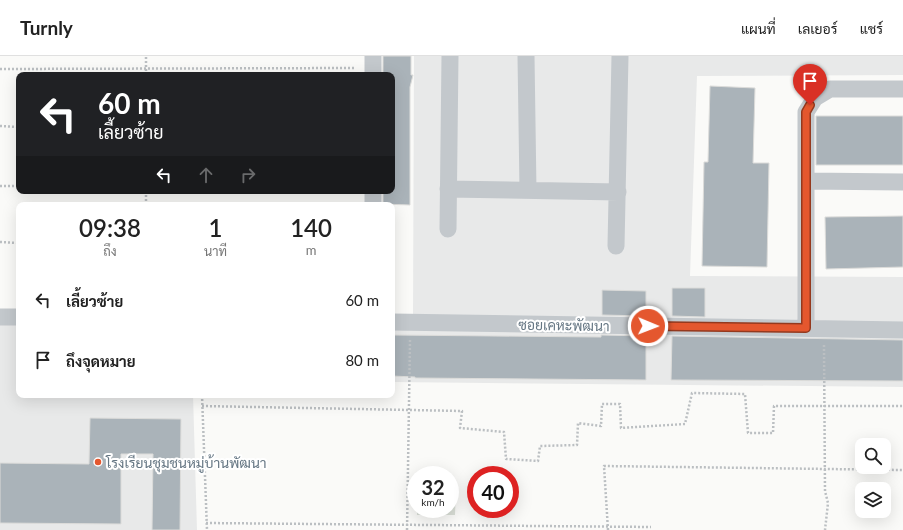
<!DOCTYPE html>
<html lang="th">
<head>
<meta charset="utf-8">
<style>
	:root { --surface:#fff; --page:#f2f2f2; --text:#222; --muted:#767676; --line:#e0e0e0 }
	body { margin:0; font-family:Lato,Sarabun,sans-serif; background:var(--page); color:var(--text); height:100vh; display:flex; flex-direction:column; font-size:15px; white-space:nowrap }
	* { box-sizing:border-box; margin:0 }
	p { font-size:13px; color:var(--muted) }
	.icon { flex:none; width:22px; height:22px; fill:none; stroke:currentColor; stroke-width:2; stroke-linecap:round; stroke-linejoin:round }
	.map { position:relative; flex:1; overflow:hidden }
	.drawer { position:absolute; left:16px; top:146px; width:379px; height:196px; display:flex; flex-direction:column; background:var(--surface); border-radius:8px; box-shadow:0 4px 16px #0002 }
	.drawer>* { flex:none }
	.guide { position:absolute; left:16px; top:16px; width:379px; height:122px; border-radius:8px; box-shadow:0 4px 16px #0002; background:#202124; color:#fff; overflow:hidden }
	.buttons { position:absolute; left:855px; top:382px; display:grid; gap:8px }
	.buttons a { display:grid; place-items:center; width:36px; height:36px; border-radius:8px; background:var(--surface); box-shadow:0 4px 16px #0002; font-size:20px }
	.speed { position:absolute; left:407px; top:410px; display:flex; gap:8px; font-size:20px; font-weight:700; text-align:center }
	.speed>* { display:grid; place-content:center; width:52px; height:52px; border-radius:50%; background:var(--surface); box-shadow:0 4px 16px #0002; line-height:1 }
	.speed small { font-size:10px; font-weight:400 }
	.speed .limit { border:6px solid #d22; background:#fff; color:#111 }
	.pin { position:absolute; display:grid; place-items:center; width:34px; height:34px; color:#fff; margin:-41px -17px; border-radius:50% 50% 50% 0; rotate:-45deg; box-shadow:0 0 4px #0007 }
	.pin .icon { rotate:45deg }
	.me { position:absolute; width:44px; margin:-22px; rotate:91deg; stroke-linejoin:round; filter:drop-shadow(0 0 3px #0008) }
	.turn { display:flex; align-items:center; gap:14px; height:84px; padding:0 16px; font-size:18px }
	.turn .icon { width:52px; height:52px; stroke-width:2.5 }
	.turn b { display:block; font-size:28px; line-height:34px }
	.lanes { display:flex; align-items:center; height:38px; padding:0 16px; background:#0003; justify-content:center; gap:20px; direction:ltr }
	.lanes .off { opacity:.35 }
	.eta { display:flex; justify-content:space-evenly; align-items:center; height:68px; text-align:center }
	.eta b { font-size:24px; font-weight:600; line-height:28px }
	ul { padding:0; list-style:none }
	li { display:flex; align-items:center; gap:12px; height:60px; padding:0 16px }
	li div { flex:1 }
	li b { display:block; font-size:15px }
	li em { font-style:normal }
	header { display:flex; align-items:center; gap:24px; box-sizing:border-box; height:56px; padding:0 20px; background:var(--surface); border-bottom:1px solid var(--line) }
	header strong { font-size:19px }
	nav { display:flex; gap:22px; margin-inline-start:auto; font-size:14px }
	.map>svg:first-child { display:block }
</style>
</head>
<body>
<header>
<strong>Turnly</strong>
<nav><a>แผนที่</a><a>เลเยอร์</a><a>แชร์</a></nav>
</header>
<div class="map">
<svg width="903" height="474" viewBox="0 0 903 474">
	<rect width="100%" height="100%" fill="#fafaf8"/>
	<path fill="#e8e9e9" d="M414,0H903V19L697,20L690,220L903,221V331L392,326V259H413Z
		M0,253L19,254V339H193L197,474H0Z"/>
	<path fill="#dadfd7" d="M450,432H456L455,459H417V453H450Z"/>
	<path fill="#aab3b9" stroke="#dcdcda" d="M383,0H411V19H413L410,31V149L383,148V135H392V19H383Z
		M710,30L755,32L753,107H769L767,211L702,210L704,106H708Z
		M816,60H903V109H816Z
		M903,160V211L826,213L825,161Z
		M672,232H705V261L672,260Z
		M602,234L646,235V260L602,259Z
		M392,279L601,281V279L646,280V324L415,322V321L392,320Z
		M672,280L903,284V325L671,324Z
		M90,362L181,363L180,474H152L153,398H121V468L0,467V407L89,408Z"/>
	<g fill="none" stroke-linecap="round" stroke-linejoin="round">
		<path stroke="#bbbfc2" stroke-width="2.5" stroke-dasharray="2 2" stroke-linecap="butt" d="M0,13L355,12
			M146,19V0
			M0,70L19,71
			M0,130H19
			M146,135V149
			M0,186L19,187
			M824,289L825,435L828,447L825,474
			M202,339L207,474
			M202,350L462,355L460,372L504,376L506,403L538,405L540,390L577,389L578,367L601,370L602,348H620L621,372L685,368L692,337L745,338L748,377H773L774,350H903
			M206,467L651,471
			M407,474L410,283
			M608,474L604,410L903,414"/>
		<path stroke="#c3c8cc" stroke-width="17" d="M373,0V19
			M526,0L528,134
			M807,125L903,126
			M448,133L618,136
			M373,135V149
			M448,173L450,0
			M616,190L620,0
			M0,261H19
			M392,266L903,274
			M806,272V56L815,42L830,33H903"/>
	</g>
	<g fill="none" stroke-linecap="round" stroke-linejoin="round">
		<defs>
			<path id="route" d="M648,270L806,272V56L810,49"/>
		</defs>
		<use href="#route" stroke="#94391e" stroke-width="10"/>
		<use href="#route" stroke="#e4572e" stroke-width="7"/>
	</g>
	<circle fill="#e4572e" stroke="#fff" stroke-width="1.5" cx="98" cy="406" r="4"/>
	<g text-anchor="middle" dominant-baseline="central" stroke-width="4" stroke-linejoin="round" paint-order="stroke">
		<g font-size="14" fill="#657683" stroke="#fff">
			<text transform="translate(564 269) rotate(1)">ซอยเคหะพัฒนา</text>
		</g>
		<g font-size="14" fill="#657683" stroke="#fff" text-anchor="start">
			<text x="106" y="406">โรงเรียนชุมชนหมู่บ้านพัฒนา</text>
		</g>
	</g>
</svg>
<div class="buttons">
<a><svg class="icon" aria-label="search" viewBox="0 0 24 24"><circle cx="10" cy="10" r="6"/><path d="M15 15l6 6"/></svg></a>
<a><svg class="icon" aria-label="layers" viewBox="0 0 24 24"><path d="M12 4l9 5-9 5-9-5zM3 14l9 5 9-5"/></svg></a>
</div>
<div class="speed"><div>32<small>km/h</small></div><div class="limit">40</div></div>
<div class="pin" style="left:810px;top:49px;background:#d93025"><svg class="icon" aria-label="arrive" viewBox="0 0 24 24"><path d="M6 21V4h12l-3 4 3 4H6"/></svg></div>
<svg class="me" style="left:648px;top:270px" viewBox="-20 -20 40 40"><circle r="17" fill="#e4572e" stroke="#fff" stroke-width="3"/><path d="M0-11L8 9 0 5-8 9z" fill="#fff"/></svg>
<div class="guide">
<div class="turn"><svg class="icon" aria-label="left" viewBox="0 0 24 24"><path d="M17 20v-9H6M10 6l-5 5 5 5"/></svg><div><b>60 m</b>เลี้ยวซ้าย</div></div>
<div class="lanes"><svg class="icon" aria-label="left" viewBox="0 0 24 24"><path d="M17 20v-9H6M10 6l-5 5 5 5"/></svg><svg class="icon off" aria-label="ahead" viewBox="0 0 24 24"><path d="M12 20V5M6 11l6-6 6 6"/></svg><svg class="icon off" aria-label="right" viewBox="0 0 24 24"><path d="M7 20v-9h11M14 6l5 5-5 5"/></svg></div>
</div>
<section class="drawer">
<div class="eta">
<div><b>09:38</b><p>ถึง</p></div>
<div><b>1</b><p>นาที</p></div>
<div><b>140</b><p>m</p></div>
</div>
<ul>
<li><svg class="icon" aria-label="left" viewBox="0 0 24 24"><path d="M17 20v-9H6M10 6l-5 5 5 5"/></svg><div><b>เลี้ยวซ้าย</b></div><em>60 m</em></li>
<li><svg class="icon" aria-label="arrive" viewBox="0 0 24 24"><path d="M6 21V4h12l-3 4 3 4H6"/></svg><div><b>ถึงจุดหมาย</b></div><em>80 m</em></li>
</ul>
</section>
</div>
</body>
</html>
